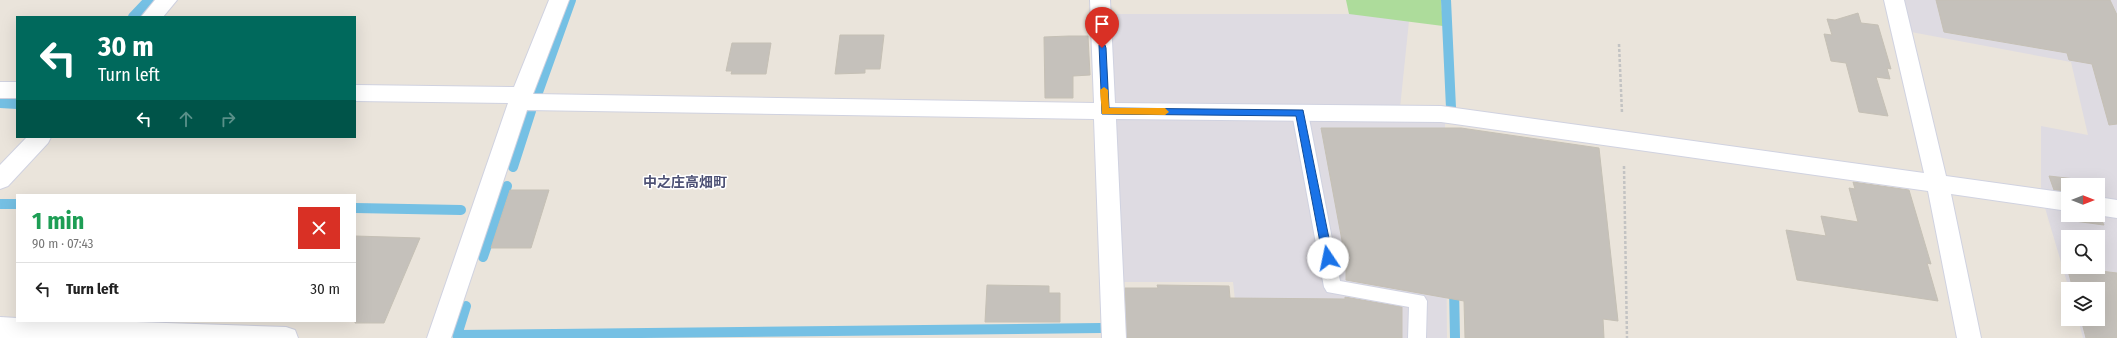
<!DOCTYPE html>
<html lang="en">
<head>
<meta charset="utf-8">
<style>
	:root { --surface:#fff; --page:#f2f2f2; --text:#222; --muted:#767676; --line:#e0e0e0 }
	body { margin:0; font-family:"Fira Sans Condensed","Noto Sans JP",sans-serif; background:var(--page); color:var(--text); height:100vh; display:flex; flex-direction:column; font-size:15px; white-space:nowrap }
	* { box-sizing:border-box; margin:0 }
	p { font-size:13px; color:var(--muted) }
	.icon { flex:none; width:22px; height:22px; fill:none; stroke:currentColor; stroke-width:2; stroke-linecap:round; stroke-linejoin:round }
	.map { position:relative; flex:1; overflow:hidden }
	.sheet { position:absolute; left:16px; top:194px; width:340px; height:128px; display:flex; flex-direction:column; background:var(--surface); border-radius:0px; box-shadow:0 4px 16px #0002 }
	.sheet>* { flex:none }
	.banner { position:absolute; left:16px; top:16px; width:340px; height:122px; border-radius:0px; box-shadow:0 4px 16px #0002; background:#00695c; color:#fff; overflow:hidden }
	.needle { width:26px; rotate:90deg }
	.controls { position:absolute; left:2061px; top:178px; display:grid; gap:8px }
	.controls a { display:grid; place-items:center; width:44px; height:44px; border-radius:0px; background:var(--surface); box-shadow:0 4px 16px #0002; font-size:20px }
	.pin { position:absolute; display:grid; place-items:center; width:34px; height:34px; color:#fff; margin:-41px -17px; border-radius:50% 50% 50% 0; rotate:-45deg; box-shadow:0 0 4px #0007 }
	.pin .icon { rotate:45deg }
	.me { position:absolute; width:44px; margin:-22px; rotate:349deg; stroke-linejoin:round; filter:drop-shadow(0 0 3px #0008) }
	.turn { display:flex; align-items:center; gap:14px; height:84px; padding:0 16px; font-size:18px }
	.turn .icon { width:52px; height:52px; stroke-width:2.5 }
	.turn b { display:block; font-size:28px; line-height:34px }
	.lanes { display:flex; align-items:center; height:38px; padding:0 16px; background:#0003; justify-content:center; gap:20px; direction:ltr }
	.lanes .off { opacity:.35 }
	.round { display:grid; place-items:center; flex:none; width:42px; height:42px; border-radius:0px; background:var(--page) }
	.overview { display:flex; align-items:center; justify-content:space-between; height:68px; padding:0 16px }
	h1 { font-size:24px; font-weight:700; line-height:30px; color:#1e9e55 }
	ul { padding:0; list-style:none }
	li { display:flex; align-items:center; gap:12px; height:52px; padding:0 16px; border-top:1px solid var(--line) }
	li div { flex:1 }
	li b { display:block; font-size:15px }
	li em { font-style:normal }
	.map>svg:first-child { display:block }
</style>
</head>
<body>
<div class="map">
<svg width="2117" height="338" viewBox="0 0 2117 338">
	<rect width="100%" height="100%" fill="#eae4db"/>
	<path fill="#dedbe2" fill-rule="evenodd" d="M1903,0H2117V200L2098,197V185H2068V193L2041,189V126L2088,135L2071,62L1911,32Z
		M1107,14H1355L1409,21L1400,108L1112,106Z
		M1122,117L1445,120L1447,338H1393L1238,328L1233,282H1121L1113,123Z
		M2045,208L2068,211V215H2097L2117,218V338H2083L2078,319H2098V289H2069ZM2068,237H2098V267H2068Z"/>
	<path fill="#addc9b" d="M1346,0H1441L1443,26L1349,14Z"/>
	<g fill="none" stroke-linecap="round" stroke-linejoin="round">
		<path stroke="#75c0e4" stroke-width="10" d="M1446,0L1451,108
			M133,17L149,0
			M537,95L571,0
			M0,103L17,104
			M513,167L531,111
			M0,204H17
			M355,208L461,210
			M483,257L507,186
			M1454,287L1455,338
			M466,306L457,335L1101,328"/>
	</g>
	<path fill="#c5c1bb" stroke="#c5c0b5" d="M1936,0H2110L2117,15V124L2109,125L2092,64L2069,60L2067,53L1944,32Z
		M1858,13L1861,23L1878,25L1891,69L1887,68L1890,79L1876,77L1888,116L1859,112L1846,63L1831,61L1824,34L1832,35L1827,19L1835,20Z
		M840,35H884L880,69H865V73L835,74Z
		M1069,36H1088L1090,75L1073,76V98H1045L1044,37Z
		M732,43H771L766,74H731L732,71H726Z
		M1321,128H1461L1599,148L1618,321L1603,319L1604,338H1465L1464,301L1346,280V262Z
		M2049,176L2084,180L2086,185H2068V191L2054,190Z
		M1853,182L1909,190L1931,264L1927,263L1938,301L1797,280L1786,230L1826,236L1821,216L1858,222L1849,188L1855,189Z
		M510,190H549L531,248H491Z
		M2063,212H2068V215H2096L2100,217L2104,225L2067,220Z
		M355,236L420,238L384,323H355Z
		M2067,267L2117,273V338H2086L2081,319H2098V289H2073Z
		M987,285L1049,286V293H1060V322H985Z
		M1157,285L1229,286L1230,298L1345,299V297L1402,307V338H1127L1125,288H1158Z"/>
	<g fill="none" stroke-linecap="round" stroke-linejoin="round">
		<defs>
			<path id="service" d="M1300,107L1305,109L1308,113L1340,281L1424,296L1427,301L1426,338H1408L1409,307L1327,292L1324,287L1292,113L1295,109Z"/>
			<path id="minor" d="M155,0H177L163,17H141Z
				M549,0H569L533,94L1094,103L1090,0H1110L1115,103L1441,106L1924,173L1884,0H1904L1946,176L2068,193V211L1951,194L1981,338H1957L1928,191L1441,122L1116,119L1126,338H1102L1094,119L527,110L451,338H427L508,103L355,101V85L514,87Z
				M0,82H17V98H0Z
				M27,137H51L48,143L8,186L0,189V165Z
				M2098,197L2117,200V218L2097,215Z
				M0,317L17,318V321H106L286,327L295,330L298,338H0Z"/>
		</defs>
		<use href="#service" stroke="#d0d2e0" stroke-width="2"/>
		<use href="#minor" stroke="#d0d2e0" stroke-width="2"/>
		<path stroke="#c3c3c3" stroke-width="2.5" stroke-dasharray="3 2" stroke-linecap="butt" d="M1619,44L1622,113
			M1624,166L1627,338"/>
		<use href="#service" fill="#fff" fill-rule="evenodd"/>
		<use href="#minor" fill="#fff" fill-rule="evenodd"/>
	</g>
	<path fill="#1a73e8" stroke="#114b97" d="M1099,45H1105L1106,48L1109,108L1303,110L1333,258L1331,261H1324L1323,258L1296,116L1102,114Z"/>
	<path fill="#f59e0b" d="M1104,87L1108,90L1109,108H1165L1169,112L1165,115L1102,114L1100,90Z"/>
	<g text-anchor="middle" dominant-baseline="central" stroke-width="3" stroke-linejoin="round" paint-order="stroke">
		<g font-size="14" font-weight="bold" fill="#4d5175" stroke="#fff">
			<text x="685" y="182">中之庄高畑町</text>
		</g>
	</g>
</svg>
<div class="controls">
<a><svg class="needle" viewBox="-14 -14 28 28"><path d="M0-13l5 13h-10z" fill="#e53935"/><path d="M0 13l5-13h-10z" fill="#767676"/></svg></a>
<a><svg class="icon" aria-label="search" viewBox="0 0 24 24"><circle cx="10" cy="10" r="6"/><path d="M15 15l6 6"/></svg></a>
<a><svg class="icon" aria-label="layers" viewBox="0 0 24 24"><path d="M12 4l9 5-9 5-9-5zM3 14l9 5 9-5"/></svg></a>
</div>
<div class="pin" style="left:1102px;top:48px;background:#d93025"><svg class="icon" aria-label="arrive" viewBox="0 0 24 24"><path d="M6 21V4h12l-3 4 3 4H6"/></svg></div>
<svg class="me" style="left:1328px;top:258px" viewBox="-20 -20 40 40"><circle r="19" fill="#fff"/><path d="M0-13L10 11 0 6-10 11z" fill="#1a73e8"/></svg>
<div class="banner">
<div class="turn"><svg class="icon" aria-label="left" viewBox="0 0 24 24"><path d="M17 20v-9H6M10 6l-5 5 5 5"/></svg><div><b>30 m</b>Turn left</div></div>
<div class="lanes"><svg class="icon" aria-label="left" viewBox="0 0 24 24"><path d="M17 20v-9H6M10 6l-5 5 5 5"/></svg><svg class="icon off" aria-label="ahead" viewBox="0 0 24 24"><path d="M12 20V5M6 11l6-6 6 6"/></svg><svg class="icon off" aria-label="right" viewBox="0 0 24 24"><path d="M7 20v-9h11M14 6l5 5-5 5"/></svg></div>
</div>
<section class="sheet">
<div class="overview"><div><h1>1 min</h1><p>90 m · 07:43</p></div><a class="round" style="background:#d93025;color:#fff"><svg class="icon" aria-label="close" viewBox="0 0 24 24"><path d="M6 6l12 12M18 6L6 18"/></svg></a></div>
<ul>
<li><svg class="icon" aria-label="left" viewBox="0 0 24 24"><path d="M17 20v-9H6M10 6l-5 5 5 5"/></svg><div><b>Turn left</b></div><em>30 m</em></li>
</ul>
</section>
</div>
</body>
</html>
